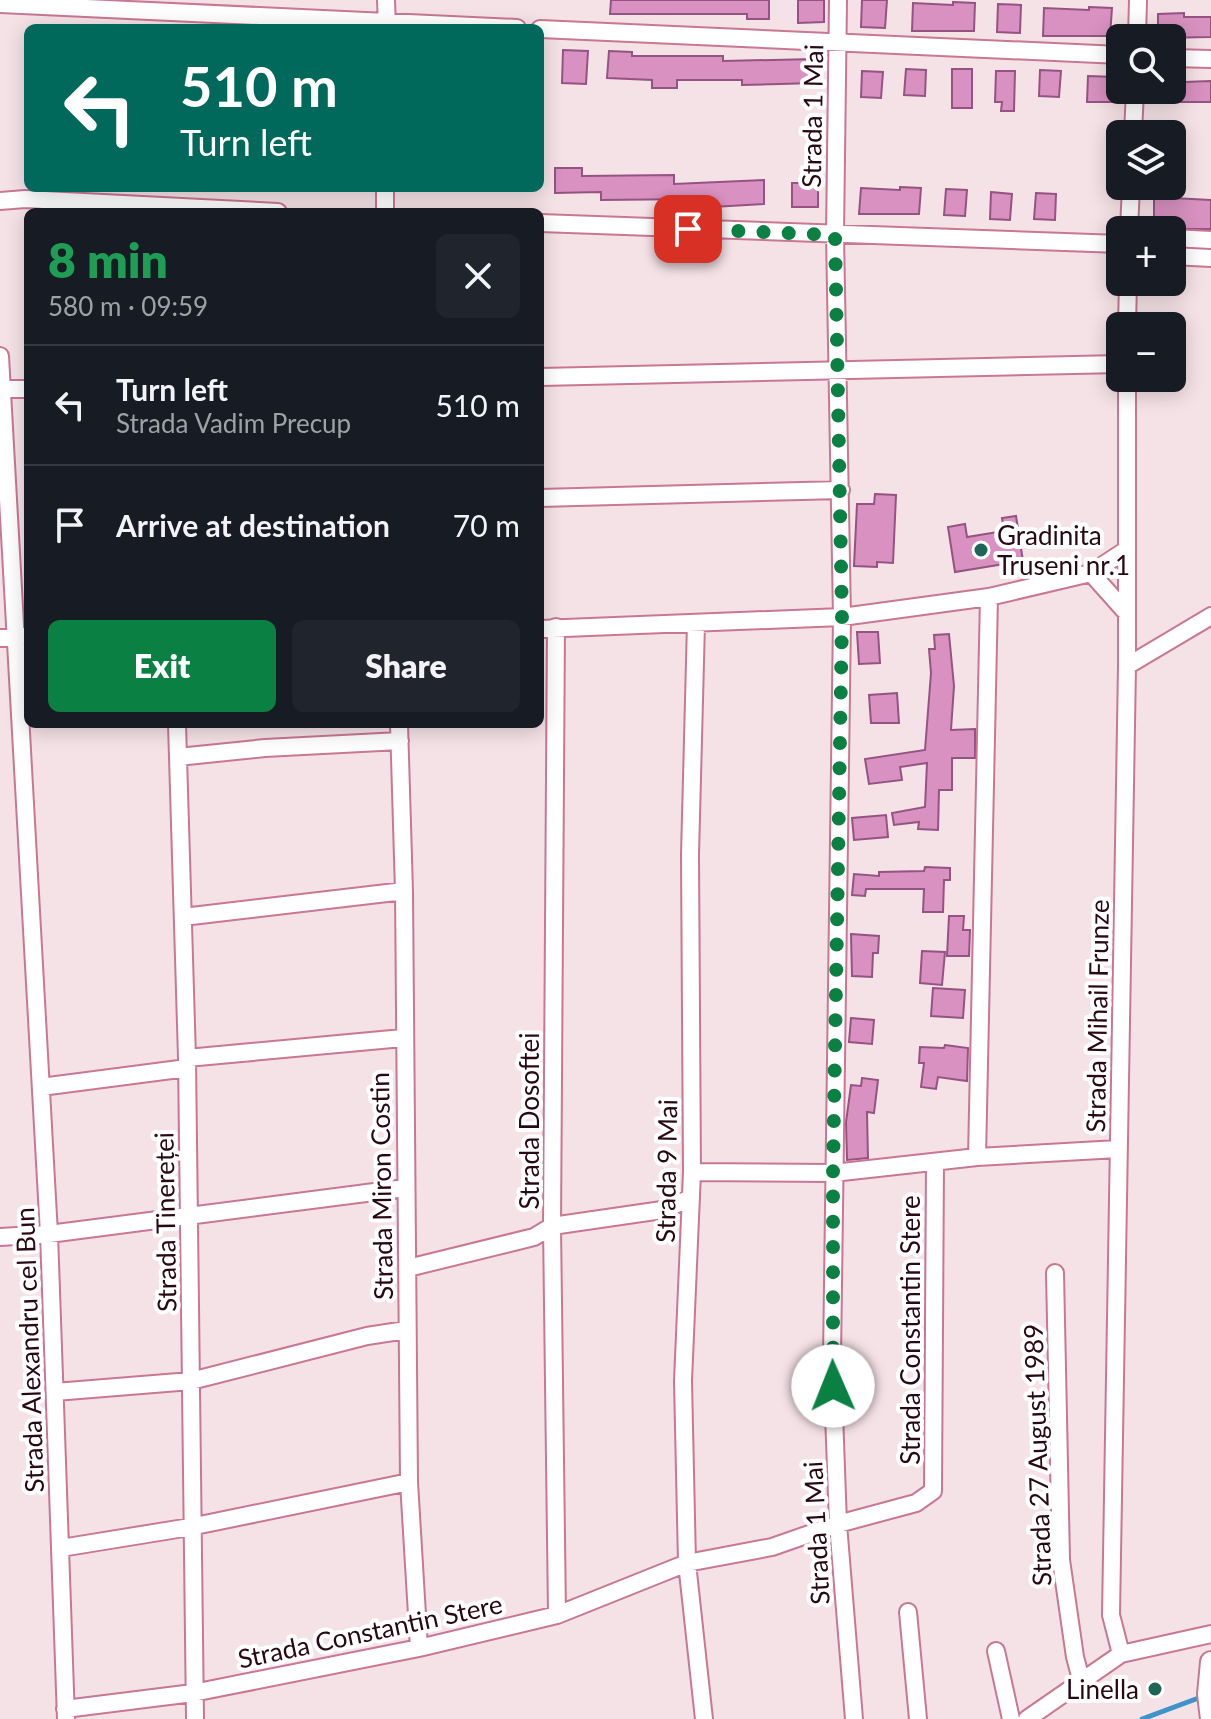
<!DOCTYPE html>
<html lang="en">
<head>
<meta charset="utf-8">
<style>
	:root { --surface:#171b24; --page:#20242c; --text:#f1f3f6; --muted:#9ea1a6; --line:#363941; --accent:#0b8043 }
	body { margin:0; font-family:Lato,sans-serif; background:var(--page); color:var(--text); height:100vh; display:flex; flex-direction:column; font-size:30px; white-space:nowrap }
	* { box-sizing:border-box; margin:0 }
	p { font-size:26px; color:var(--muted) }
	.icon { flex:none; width:44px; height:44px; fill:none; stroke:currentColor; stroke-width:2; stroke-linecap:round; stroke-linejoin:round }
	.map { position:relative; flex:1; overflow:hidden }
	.panel { position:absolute; left:24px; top:208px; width:520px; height:520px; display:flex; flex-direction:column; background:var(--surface); border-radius:12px; box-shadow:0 4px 20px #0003 }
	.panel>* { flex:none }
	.top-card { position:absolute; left:24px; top:24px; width:520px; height:168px; border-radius:12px; box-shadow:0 4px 20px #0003; background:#00695c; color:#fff; overflow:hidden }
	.fabs { position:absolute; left:1106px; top:24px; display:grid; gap:16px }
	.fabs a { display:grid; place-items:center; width:80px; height:80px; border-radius:12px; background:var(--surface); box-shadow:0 4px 20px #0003; font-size:40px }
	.pin { position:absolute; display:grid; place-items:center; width:68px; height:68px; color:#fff; margin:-34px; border-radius:16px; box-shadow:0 4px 12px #0006 }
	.me { position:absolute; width:88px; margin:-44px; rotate:359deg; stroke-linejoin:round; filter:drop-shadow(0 0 6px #0008) }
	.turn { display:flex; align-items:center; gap:28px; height:168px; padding:0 24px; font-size:36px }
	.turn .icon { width:104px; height:104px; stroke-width:2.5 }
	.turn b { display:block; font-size:56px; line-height:68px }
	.round { display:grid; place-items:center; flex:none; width:84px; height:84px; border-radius:12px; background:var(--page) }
	.summary { display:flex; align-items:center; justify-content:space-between; height:136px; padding:0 24px }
	h1 { font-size:48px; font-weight:800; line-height:60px; color:#1e9e55 }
	.cta { display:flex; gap:16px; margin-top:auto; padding:16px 24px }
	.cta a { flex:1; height:92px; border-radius:12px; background:var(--accent); color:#fff; font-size:32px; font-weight:800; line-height:92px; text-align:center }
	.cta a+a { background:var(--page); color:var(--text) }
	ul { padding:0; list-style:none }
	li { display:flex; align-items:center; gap:24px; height:120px; padding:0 24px; border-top:2px solid var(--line) }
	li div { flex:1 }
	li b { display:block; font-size:30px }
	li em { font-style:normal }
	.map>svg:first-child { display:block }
</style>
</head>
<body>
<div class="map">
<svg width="1211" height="1719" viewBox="0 0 1211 1719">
	<rect width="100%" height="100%" fill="#f5e2e7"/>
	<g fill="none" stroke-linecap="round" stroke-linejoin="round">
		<path stroke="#3e94ca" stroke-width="5" d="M1142,1719L1204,1696"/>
	</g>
	<path fill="#d891c1" stroke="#955381" stroke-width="2" d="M611,0H769V19H747V14H610Z
		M798,0H824V22L798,23Z
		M862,0H887L885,28L861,27Z
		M953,2L975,3L974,31H912L913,3L953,5Z
		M998,4L1021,5L1020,33L997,32Z
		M1089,7L1112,8L1110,36H1043L1044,8L1089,10Z
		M1184,13V17H1211V37L1158,38V14Z
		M563,50L588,51L586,84L562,83Z
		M609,51L632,52V56H723V61L814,59L815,83L742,85V80H677V88H652V80L607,78Z
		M906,69L926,70L925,96L904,95Z
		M952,69H972V108H952Z
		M1040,70L1061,71L1059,97L1039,96Z
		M862,71L883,72L881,98L861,97Z
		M996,71H1015L1014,111H1001L1002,102H995Z
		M1088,76L1116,77L1115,102H1087Z
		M1184,77V82L1211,81V102H1158V90H1172V78Z
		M555,168H582V176L674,175V184L764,180V204L696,208V199L601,200V192L555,193Z
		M792,183H818V207H792Z
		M900,187L921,188L919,214H859L861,188L900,190Z
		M946,189L967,190L965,216L944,215Z
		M991,192L1012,194L1010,220L990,219Z
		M1036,193L1056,194L1055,220L1034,219Z
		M1154,197L1211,200V229H1154Z
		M875,494L896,495L893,563L877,562V567L854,566L857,504H874Z
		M1016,516L1023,561L955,572L948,527L965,524L967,537L1004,531L1002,518Z
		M857,632H878L880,663L859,664Z
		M949,634L954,686L951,730L975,729V758H952V790H939L938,830L918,829L919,822L894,825L892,813L925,807L927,763L900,767L902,780L869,784L865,759L925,750L931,673L929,649H935L934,635Z
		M897,693L899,723H871L869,695Z
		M886,815L888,837L854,840L852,818Z
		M925,867L950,868V880H944L943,912H923L924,889H866L865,896L852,895L854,874L879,876V872L924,871Z
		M949,916H964L963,930H970L969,956H947Z
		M851,934L879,936L878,953H873L872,977L852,976Z
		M922,951L945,952L942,985L920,983Z
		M933,988L965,990L963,1018L931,1016Z
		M851,1018L874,1020L872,1044L849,1042Z
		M945,1045L968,1048L967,1081L938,1077L936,1089L921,1087L924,1063H919L920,1047L944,1048Z
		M862,1078L878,1080L874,1113L867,1112L868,1158L847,1160L846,1122L851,1085L861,1086Z"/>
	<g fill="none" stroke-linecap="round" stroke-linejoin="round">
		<defs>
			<path id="minor" d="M386,0L387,28
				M838,0L835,235L842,617L832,1358L838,1524L854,1719
				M0,4L517,28
				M540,29L1120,55
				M1137,38L1138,0
				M1172,58L1211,59
				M1133,134L1135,90
				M0,201L25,199L278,212
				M385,212V188
				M540,223L1120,244
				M1129,230L1131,186
				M1172,238L1211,240
				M1172,256L1211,258
				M1127,326L1128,282
				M0,356L49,1234L66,1719
				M540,377L1120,364
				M2,389H28
				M540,498L841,490
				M1091,573L1124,610
				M696,623L690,855L692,1172L683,1381L687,1563L704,1719
				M556,627L552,1226L557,1615
				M540,629L842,617L989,597L1091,573L1126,550
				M0,638L28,636
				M1127,666L1211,616
				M177,724L187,1058L195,1719
				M399,724L404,891L409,1482L419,1648
				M178,757L265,748L400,741
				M183,917L404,891
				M187,1058L403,1038
				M41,1087L187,1068
				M977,1157L989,597
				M692,1172L833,1173L977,1157L1118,1149
				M0,1237L49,1234L405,1188
				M408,1268L534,1237L552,1226L662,1210L691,1198
				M1055,1273L1061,1560L1075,1657L1082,1683
				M55,1392L191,1381L367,1336L406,1330
				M61,1548L190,1527L409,1482
				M908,1612L918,1719
				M996,1651L1011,1719
				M1121,1654L1111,1615L1127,666V378
				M65,1709L193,1693L419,1648L557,1615L687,1563L772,1547L838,1524L916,1503L933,1491L935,1162
				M1027,1719L1121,1654L1211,1634"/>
			<path id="tertiary" d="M1211,1719L1208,1694L1211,1662"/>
		</defs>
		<use href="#minor" stroke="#c97792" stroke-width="20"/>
		<use href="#tertiary" stroke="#c97792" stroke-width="24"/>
		<use href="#minor" stroke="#fff" stroke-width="16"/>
		<use href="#tertiary" stroke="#fff" stroke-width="20"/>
	</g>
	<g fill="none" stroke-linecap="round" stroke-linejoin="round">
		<path stroke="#0b8043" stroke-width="14" stroke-dasharray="0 25.2" d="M688,229L835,235L842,617L833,1173V1386"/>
	</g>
	<g fill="#1d6559" stroke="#fff" stroke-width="3">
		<circle cx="981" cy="550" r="8"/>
		<circle cx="1155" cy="1689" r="8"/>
	</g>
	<g text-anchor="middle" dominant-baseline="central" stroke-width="8" stroke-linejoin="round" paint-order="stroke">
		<g font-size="26" fill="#270814" stroke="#fff">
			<text transform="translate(812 116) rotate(-89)">Strada 1 Mai</text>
			<text transform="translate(1097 1016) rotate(-89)">Strada Mihail Frunze</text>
			<text transform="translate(529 1121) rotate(-90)">Strada Dosoftei</text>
			<text transform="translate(666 1171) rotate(-89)">Strada 9 Mai</text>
			<text transform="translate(381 1186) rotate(-91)">Strada Miron Costin</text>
			<text transform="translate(165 1222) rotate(-91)">Strada Tinereței</text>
			<text transform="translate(910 1330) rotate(-90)">Strada Constantin Stere</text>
			<text transform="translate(29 1350) rotate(-92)">Strada Alexandru cel Bun</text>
			<text transform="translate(1037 1455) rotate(-92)">Strada 27 August 1989</text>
			<text transform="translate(816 1533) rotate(-93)">Strada 1 Mai</text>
			<text transform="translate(370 1631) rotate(-12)">Strada Constantin Stere</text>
		</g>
		<g font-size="26" fill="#270814" stroke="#fff" text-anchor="start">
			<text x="997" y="535">Gradinita<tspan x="997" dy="30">Truseni nr.1</tspan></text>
			<text x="1139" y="1689" text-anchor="end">Linella</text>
		</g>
	</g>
</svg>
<div class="fabs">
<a><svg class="icon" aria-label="search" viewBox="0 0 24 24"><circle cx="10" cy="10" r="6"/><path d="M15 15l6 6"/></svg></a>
<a><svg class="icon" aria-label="layers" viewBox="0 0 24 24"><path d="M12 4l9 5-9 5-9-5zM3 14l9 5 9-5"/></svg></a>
<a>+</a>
<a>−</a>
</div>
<div class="pin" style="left:688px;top:229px;background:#d93025"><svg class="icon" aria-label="arrive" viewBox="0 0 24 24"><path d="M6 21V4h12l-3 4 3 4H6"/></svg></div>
<svg class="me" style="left:833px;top:1386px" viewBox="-20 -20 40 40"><circle r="19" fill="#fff"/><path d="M0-13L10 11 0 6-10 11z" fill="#0b8043"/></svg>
<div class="top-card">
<div class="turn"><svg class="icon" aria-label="left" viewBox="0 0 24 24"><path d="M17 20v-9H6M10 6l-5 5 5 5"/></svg><div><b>510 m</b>Turn left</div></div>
</div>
<section class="panel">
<div class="summary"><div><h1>8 min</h1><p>580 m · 09:59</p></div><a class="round"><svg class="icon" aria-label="close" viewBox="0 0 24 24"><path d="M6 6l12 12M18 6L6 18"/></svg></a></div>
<ul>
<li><svg class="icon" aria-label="left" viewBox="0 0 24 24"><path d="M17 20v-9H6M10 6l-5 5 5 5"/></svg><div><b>Turn left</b><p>Strada Vadim Precup</p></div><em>510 m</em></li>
<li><svg class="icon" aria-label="arrive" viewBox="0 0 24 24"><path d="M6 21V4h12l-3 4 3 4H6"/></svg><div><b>Arrive at destination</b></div><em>70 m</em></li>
</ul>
<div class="cta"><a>Exit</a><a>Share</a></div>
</section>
</div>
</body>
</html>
